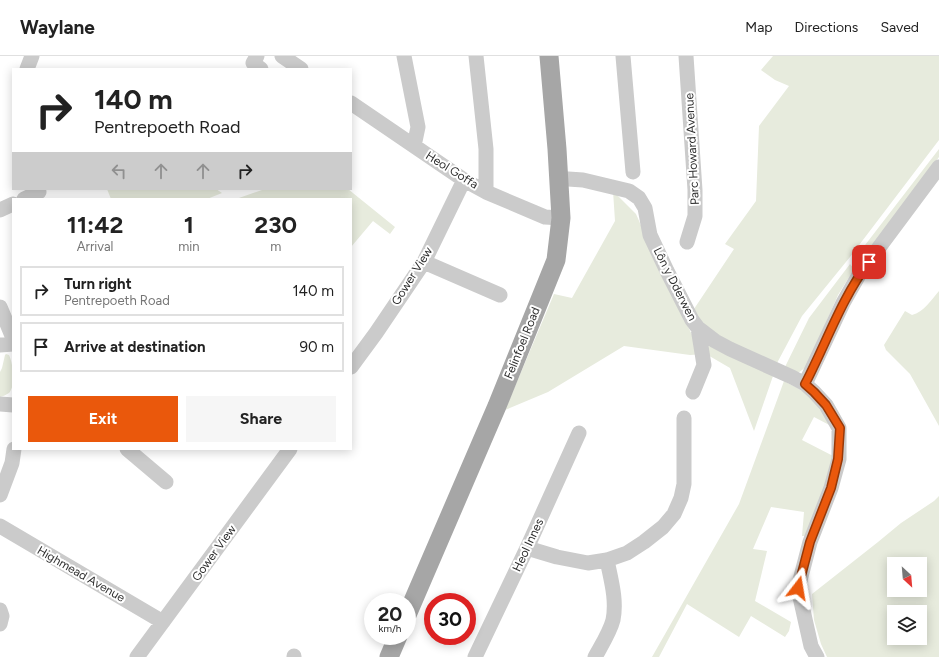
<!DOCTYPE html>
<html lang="en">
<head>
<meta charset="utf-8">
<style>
	:root { --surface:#fff; --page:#f6f6f6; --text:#222; --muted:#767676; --line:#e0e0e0; --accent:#ea580c }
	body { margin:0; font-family:Figtree,sans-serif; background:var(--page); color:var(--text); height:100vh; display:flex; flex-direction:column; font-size:15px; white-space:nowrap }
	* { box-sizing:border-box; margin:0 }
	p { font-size:13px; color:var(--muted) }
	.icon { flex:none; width:22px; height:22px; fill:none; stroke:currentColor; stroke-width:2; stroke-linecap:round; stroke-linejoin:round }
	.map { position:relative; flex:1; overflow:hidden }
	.details { position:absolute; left:12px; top:142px; width:340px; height:252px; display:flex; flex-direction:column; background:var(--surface); border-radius:0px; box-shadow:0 2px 10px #0003 }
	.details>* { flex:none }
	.hud { position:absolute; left:12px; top:12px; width:340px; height:122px; border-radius:0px; box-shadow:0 2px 10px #0003; background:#fff; color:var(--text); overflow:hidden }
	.needle { width:26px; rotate:154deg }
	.tools { position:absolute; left:887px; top:501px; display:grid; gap:8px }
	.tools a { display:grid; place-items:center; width:40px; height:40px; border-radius:0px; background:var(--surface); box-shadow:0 2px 10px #0003; font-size:20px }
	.speed { position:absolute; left:364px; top:537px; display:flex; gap:8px; font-size:20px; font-weight:700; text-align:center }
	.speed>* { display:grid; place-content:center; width:52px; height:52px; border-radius:50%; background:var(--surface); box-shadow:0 2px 10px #0003; line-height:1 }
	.speed small { font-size:10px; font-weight:400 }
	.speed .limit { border:6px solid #d22; background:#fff; color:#111 }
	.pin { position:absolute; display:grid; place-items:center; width:34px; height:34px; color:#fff; margin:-17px; border-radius:8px; box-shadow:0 2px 6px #0006 }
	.me { position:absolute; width:44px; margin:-22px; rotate:14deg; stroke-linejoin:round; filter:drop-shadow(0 0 3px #0008) }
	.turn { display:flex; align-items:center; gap:14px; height:84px; padding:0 16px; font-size:18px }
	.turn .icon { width:52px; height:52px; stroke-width:2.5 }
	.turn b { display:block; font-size:28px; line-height:34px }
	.lanes { display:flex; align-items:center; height:38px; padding:0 16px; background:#0003; justify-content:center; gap:20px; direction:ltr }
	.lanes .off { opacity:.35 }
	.eta { display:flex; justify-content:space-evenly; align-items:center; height:68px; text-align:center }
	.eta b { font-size:24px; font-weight:700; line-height:28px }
	.primary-button { display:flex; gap:8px; margin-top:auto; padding:8px 16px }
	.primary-button a { flex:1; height:46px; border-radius:0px; background:var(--accent); color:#fff; font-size:16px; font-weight:700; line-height:46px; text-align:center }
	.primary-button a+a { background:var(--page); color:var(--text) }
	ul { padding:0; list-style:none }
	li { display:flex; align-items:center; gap:12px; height:50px; margin:0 8px 6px; padding:0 8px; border:2px solid var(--line); border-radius:0px }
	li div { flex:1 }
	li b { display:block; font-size:15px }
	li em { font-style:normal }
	header { display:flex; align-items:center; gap:24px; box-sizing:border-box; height:56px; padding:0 20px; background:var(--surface); border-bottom:1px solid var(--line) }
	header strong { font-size:19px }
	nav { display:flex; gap:22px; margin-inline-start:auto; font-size:14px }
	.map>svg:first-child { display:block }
</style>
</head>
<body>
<header>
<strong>Waylane</strong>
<nav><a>Map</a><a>Directions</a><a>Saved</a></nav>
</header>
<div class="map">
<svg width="939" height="601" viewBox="0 0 939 601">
	<rect width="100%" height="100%" fill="#fff"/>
	<path fill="#e7ebdd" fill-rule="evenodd" d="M773,0H939V84L850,201L802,260L776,309L723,287L692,256L734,193L725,188L756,145L759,70L789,30L775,24L761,14Z
		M939,93V101L856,212L852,206Z
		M107,133H216L222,137L207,143H111Z
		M265,133H348L395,171L390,178L373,165L351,191V143H236Z
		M613,135L636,158L662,217L694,283L708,287L773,320L754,375L730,312L706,298L690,299L624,290L548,336L505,354L554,238L572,242L615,165Z
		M850,208L854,213L838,239L806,311L798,317L784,313L809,262Z
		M939,235V370L910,318L886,294L884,289L905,255L912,259C924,256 931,244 939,235Z
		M6,298L9,299C13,307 16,330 9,337C6,339 3,340 0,341V316L2,312L5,299Z
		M784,325L799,333L824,350L837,373L814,361L802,384L837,402L808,480H802L804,456L771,451L753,493L767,495L755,545L791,566L789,575L785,581L751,560L739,581L687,548L659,601H652L739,448Z
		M939,440V601H827L821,588L814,564L812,538L878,486L901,467L934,445ZM894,508H920V534H894ZM894,556H920V582H894Z"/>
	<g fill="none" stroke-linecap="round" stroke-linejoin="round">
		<path stroke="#cbcbcb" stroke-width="15" d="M257,0L253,7L261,13
			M282,0L301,13
			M404,0L418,71L414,90
			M476,0L486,93V136
			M623,0L633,116
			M686,0L695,134V160L687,186
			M27,13L32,0
			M351,47L464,124L486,136L545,161L561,162
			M559,123H568L583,124L629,135L639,142L645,152L650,179L667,215L692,264L698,272L715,285L730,293L792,321L805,328L814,336L826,349L839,372V403L831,432L810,486L798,532L811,590L817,601
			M24,143L39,136
			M0,154L13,148
			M424,206L500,239
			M0,251L13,282
			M0,289L13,288
			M351,311L376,277L424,206L464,124
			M805,328L843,247L860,217L939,111
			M693,336L704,309L698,272
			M0,348L13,349
			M127,393L166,426
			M0,439L12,407L14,393
			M0,470L163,566
			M527,492L557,501L588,507L607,504L627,497L644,486L663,471L674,458L681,442L684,428V362
			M0,554L2,560L0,568
			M294,600V601
			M137,601L290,393
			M475,601L527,492L579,377
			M595,601C601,590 610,576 613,564C617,544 611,524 607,504"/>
		<path stroke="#a6a6a6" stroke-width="19" d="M407,559L497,350L556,204L561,162L557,93L549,0
			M389,601L398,580"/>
	</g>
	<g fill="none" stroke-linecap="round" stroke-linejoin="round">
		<defs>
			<path id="route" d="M798,532L810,486L831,432L838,403L840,372L826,349L814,336L805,328C826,288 841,243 869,206"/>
		</defs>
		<use href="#route" stroke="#983908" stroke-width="10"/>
		<use href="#route" stroke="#ea580c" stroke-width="7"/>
	</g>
	<g text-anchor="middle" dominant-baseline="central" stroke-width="4" stroke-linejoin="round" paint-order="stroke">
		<g font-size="12" fill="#2e2e2e" stroke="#fff">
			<text transform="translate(692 93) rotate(-93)">Parc Howard Avenue</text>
			<text transform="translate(452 114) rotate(32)">Heol Goffa</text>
			<text transform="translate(412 220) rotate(-58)">Gower View</text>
			<text transform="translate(675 228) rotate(63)">Lôn y Dderwen</text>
			<text transform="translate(522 287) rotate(-68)">Felinfoel Road</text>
			<text transform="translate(528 489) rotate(-65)">Heol Innes</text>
			<text transform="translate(214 497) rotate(-54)">Gower View</text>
			<text transform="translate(81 518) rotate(30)">Highmead Avenue</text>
		</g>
	</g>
</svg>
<div class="tools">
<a><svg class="needle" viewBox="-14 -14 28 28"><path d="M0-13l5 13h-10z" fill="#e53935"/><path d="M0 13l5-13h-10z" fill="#767676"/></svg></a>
<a><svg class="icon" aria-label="layers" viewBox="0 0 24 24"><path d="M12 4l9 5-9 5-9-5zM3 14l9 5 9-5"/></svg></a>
</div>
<div class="speed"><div>20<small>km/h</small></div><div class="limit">30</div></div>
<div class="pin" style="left:869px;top:206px;background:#d93025"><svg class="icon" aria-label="arrive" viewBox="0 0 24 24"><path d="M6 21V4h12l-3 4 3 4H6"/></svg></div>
<svg class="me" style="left:798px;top:532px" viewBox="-20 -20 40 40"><path d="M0-17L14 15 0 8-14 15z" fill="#ea580c" stroke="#fff" stroke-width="4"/></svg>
<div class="hud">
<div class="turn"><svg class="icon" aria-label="right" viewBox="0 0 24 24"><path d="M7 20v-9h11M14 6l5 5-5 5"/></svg><div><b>140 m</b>Pentrepoeth Road</div></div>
<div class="lanes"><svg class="icon off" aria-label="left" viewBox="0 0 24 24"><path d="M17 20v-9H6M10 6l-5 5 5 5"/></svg><svg class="icon off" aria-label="ahead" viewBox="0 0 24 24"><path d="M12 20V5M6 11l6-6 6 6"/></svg><svg class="icon off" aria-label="ahead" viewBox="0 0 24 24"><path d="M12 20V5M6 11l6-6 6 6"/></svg><svg class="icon" aria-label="right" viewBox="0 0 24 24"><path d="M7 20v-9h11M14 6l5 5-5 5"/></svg></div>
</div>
<section class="details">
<div class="eta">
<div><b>11:42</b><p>Arrival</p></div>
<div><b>1</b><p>min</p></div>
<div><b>230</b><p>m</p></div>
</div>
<ul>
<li><svg class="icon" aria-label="right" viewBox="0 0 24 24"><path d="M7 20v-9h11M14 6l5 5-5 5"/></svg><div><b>Turn right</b><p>Pentrepoeth Road</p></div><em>140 m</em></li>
<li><svg class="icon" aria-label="arrive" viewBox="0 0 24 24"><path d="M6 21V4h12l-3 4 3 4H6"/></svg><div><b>Arrive at destination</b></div><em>90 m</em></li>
</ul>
<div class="primary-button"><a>Exit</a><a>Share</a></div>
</section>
</div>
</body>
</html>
